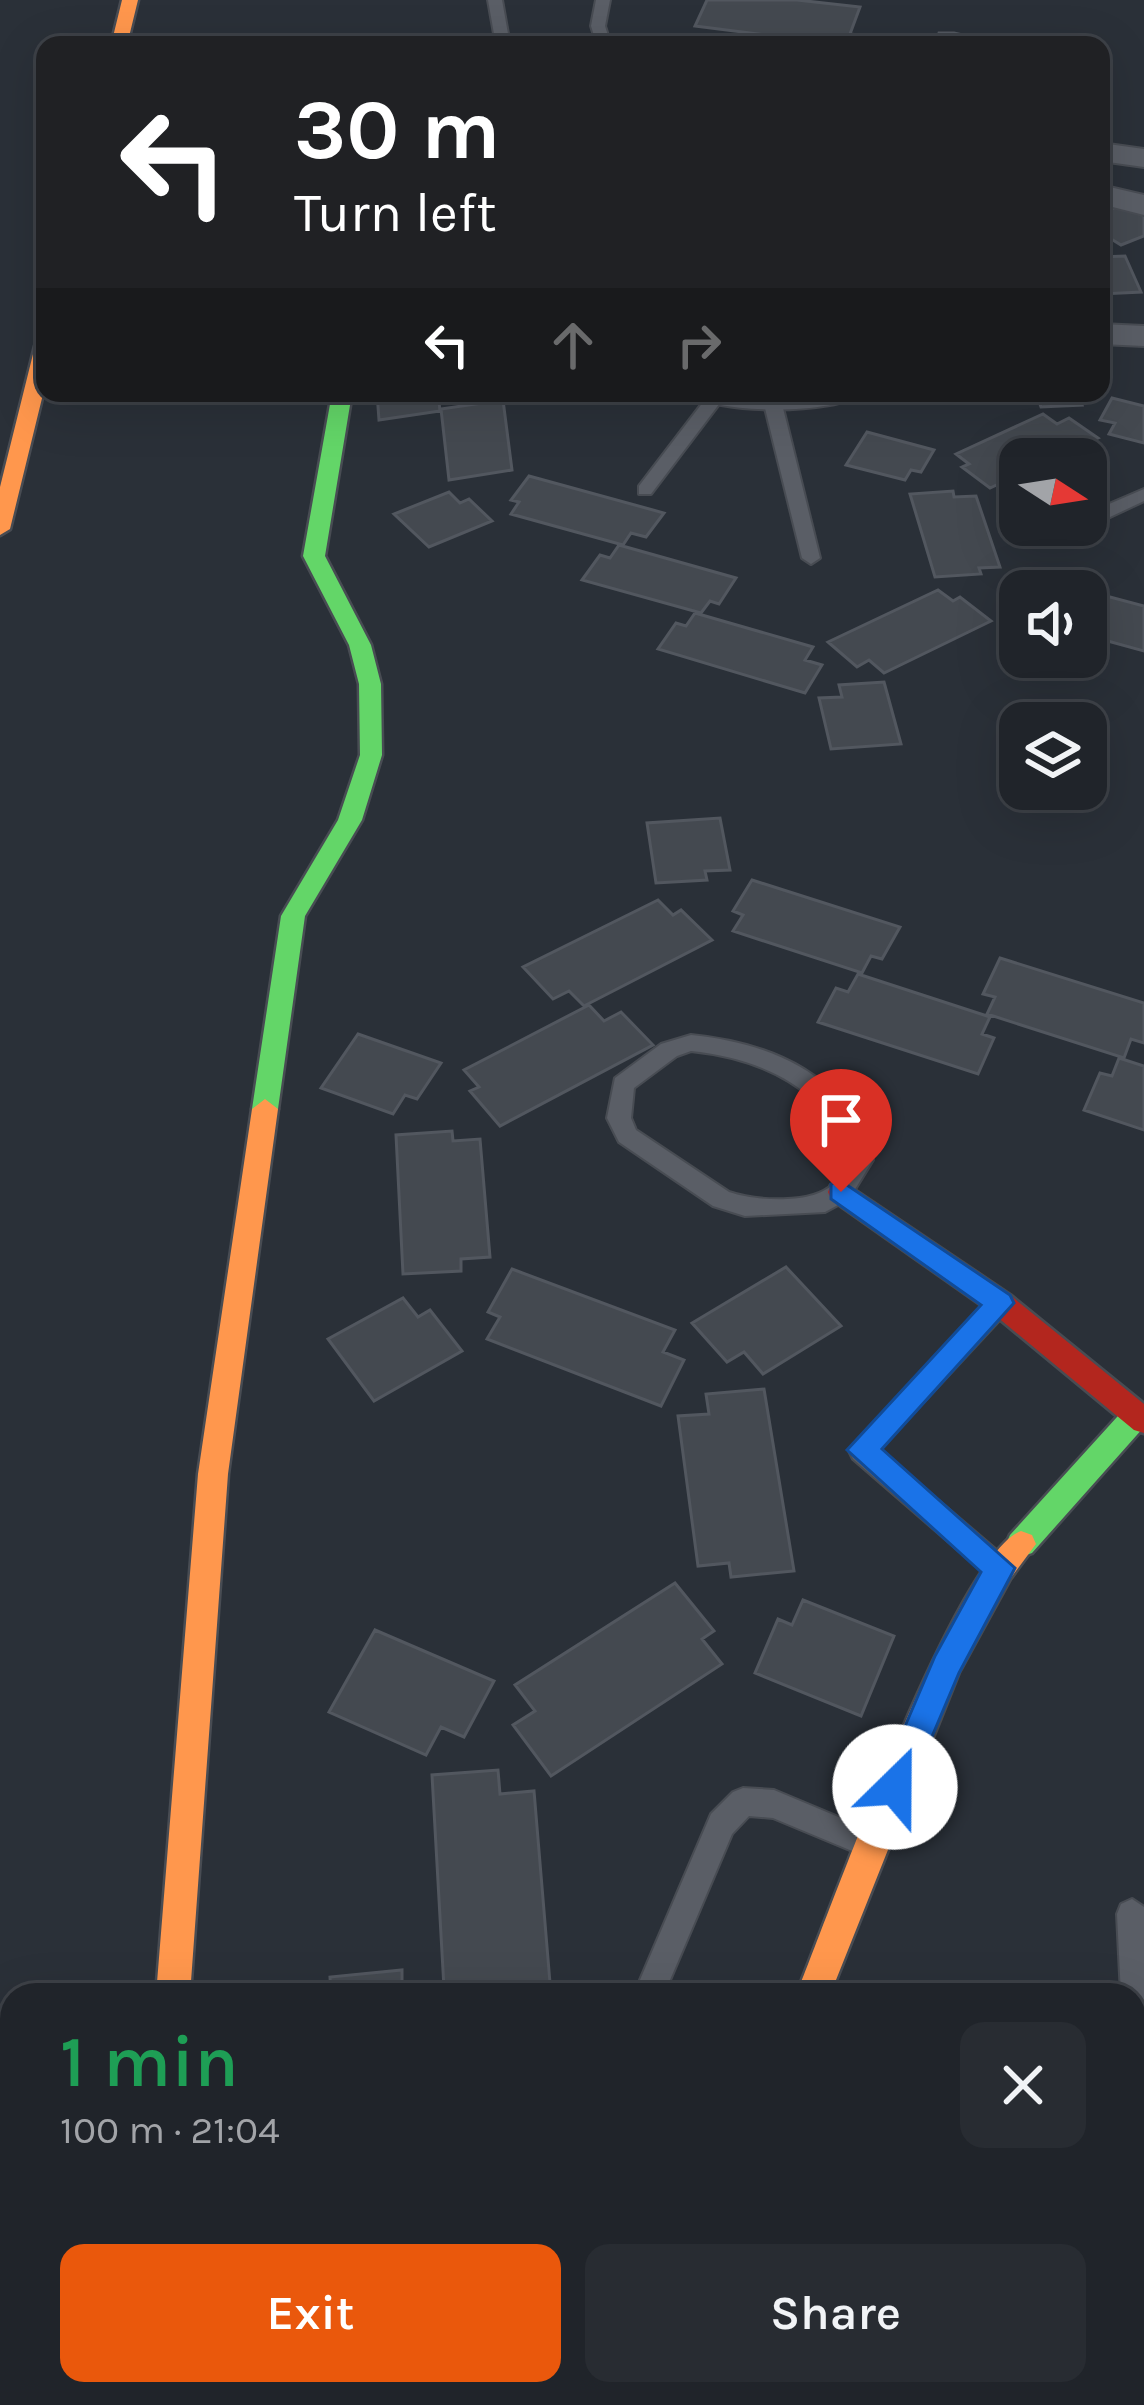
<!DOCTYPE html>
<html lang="en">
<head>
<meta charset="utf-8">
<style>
	:root { --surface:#20242a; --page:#282c32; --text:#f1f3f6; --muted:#a2a4a8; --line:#3d4147; --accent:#ea580c }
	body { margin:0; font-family:Karla,sans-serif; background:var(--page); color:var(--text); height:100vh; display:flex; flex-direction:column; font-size:45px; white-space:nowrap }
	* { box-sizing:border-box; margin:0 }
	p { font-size:39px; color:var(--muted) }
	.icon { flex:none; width:66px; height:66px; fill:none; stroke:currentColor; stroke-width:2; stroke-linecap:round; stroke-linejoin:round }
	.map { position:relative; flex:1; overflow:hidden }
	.drawer { position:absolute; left:0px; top:1983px; width:1146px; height:423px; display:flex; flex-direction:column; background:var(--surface); border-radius:36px 36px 0 0; box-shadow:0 12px 48px #0002,0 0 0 3px var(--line) }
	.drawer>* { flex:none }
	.guide { position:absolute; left:36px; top:36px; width:1074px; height:366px; border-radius:24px; box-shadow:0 12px 48px #0002,0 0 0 3px var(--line); background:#202124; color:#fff; overflow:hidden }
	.needle { width:78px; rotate:102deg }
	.controls { position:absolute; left:999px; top:438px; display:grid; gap:24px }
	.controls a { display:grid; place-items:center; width:108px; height:108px; border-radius:24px; background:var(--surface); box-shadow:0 12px 48px #0002,0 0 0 3px var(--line); font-size:60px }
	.pin { position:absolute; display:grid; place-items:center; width:102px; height:102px; color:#fff; margin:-123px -51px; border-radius:50% 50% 50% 0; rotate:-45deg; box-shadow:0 0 12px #0007 }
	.pin .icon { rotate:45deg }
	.me { position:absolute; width:132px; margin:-66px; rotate:23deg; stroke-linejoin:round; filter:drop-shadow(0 0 9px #0008) }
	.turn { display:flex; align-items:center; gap:42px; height:252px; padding:0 60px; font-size:54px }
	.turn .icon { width:156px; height:156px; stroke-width:2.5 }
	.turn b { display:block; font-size:84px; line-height:102px }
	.lanes { display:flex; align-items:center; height:114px; padding:0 60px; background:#0003; justify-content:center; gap:60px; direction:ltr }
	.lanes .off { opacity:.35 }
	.round { display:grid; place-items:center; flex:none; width:126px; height:126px; border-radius:24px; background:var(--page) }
	.headline { display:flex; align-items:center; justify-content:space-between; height:204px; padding:0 60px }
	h1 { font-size:72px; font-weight:600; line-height:90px; color:#1e9e55 }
	.primary-button { display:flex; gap:24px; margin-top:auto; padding:24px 60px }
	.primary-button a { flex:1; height:138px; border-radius:24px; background:var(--accent); color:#fff; font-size:48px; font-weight:600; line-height:138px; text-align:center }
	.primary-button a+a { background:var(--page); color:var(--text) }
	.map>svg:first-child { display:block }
</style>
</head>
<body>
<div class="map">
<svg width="1144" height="2405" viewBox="0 0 1144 2405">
	<rect width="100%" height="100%" fill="#2a3038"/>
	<path fill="#444950" stroke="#52575f" stroke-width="3" d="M707,0H797L860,7L850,34L935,44L939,33H954L1007,45H892L847,40L845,45L695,26Z
		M1124,204L1144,216V236L1121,245L1108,237L1101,239V213Z
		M1125,256L1141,292L1101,294V257Z
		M377,393H438L440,411L379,420Z
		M1036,393H1098L1078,394L1082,405L1041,407Z
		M1112,398L1144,406V443L1109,434L1115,423L1100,420Z
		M503,400L512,470L449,480L441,409Z
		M1043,414L1057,424L1069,418L1098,438L1053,459H1020V474L990,488L962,467L969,464L956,454Z
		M867,432L934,450L921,472L911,470L905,480L846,465Z
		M529,476L664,513L646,537L631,533L623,545L511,514L519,502L511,500Z
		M953,491L954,497L976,496L1000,567L979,568L981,574L935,577L910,494Z
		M449,492L460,503L469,499L492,521L429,547L394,514Z
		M619,545L736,578L719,604L710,601L701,613L582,580L600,555L610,558Z
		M1020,573L1144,606V651L1086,635V591H1020V617L1009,614L1016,601L1006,598Z
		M938,590L953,601L960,597L991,621L884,673L869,660L857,667L828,642Z
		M695,613L813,647L805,660L822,665L805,693L658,649L676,623L686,626Z
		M884,682L901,744L831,749L819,698L842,697L839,685Z
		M720,818L730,870L705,871L707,880L656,883L647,823Z
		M752,880L900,927L882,959L871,956L862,973L733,931L743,915L733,911Z
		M658,900L673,915L681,910L712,940L584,1006L569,991L553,999L523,967Z
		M1000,958L1144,1003V1043L1131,1039L1124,1058L987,1014L995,997L983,994Z
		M858,974L990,1017L982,1034L994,1038L978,1074L818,1022L836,988L848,992Z
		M589,1005L604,1021L621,1012L653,1045L500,1126L470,1091L479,1087L464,1070Z
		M358,1034L441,1063L417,1099L405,1095L393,1114L321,1088Z
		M1119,1058L1144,1066V1130L1084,1110L1100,1073L1112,1076Z
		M452,1131L453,1141L480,1139L490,1257L461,1259V1271L403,1274L396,1135Z
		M786,1267L841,1326L763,1374L744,1352L727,1362L692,1323Z
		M512,1269L675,1330L663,1352L684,1360L661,1406L487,1339L500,1317L488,1312Z
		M403,1298L418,1317L430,1310L462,1351L374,1401L328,1339Z
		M764,1389L794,1571L731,1577L729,1563L698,1566L678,1416L709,1414L706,1394Z
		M675,1583L714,1631L702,1639L722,1664L551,1776L513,1725L535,1711L515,1685Z
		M803,1600L894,1636L861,1716L755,1673L778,1619L792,1625Z
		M375,1630L494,1681L464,1737L441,1727L426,1755L329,1712Z
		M498,1770L500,1794L534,1791L551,1995H479L478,1985L444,1988L432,1775Z
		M402,1970V1987L439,1983L440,1995H331L330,1977Z
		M258,2394H362L347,2405H264Z
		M561,2394H684L680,2405H582Z"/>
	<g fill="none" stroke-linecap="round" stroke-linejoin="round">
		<defs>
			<path id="lane" d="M488,0H502L510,45H496Z
				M596,0H610L605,26L611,45H597L591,26Z
				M560,393H586L566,403H554L551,399Z
				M710,393L726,395L651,494H639V486Z
				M772,395L781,400L820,558L811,564L802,558L763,400Z
				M1144,489V501L1093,525H1080H1086V514Z
				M691,1035C772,1043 850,1076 873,1160L849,1199L825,1212L745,1216L713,1206L619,1142L607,1118L615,1078L661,1044ZM691,1051C759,1058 830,1088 849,1159C844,1167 840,1178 833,1184C813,1205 755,1201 729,1192L636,1130L631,1118L634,1088L677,1056Z
				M999,1294L1008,1297L1011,1304L1008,1311L879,1450L1007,1559L1010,1567L1007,1575L997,1579L987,1575L853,1459L849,1451L990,1297Z
				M743,1788L774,1790L879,1834L884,1844L879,1854L869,1858L773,1818L749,1816L732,1834L670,1980L669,1995H639L640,1980L711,1814L733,1792Z
				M1132,1899L1144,1907V2175L1134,2171V1995H1121L1117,1914L1121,1904Z"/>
			<path id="street" d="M1101,143L1144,149V167L1101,161Z
				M1101,185L1144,195V215L1101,204Z
				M1101,324L1144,326V346L1101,344Z
				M692,393H859C842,415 709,415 692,393Z
				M109,2394H177L176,2405H108Z"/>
			<path id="fast" d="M332,393H352L325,556L371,645L381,684L382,755L362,820L305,916L278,1109L265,1119L252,1109L281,916L338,820L360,755L359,684L349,645L303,556Z
				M1137,1403L1144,1405V1427L1032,1553L1021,1557L1010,1553L1006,1544L1010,1535L1127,1406Z"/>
			<path id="slow" d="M122,0H138L127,45H111Z
				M45,340V386L10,529L0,535V487L35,346Z
				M265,1099L278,1109L228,1474L190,1995H156L198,1474L252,1109Z
				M1021,1531L1032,1535L1036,1544L1010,1579L959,1672L830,1995H796C828,1917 957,1554 1021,1531Z"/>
			<path id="jam" d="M841,1181L1010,1295L1144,1404V1433L1134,1430L990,1311L831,1199L828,1192L831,1185Z"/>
		</defs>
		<use href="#lane" stroke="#484c53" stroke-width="4"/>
		<use href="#street" stroke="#484c53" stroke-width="4"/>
		<use href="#fast" stroke="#484c53" stroke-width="5"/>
		<use href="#slow" stroke="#484c53" stroke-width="5"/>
		<use href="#jam" stroke="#484c53" stroke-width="5"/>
		<use href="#lane" fill="#5a5e66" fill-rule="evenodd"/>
		<use href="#street" fill="#5a5e66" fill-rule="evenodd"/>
		<use href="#fast" fill="#63d668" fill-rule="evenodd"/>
		<use href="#slow" fill="#ff974d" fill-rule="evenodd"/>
		<use href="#jam" fill="#b3261e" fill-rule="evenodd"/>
	</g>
	<path fill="#1a73e8" stroke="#114b97" stroke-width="3" d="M841,1181L1010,1295L1014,1303L882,1449L1015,1568L959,1673L906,1798L895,1803L883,1798L879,1787L935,1656L981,1572L847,1450L981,1305L831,1199V1184Z"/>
</svg>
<div class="controls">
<a><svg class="needle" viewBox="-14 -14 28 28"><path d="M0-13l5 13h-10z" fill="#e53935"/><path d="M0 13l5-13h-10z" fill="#a2a4a8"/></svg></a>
<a><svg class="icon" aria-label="sound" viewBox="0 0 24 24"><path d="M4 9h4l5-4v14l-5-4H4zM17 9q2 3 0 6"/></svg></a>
<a><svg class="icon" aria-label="layers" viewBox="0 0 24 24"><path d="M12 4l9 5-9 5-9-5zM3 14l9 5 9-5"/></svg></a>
</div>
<div class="pin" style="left:841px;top:1192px;background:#d93025"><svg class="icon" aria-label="arrive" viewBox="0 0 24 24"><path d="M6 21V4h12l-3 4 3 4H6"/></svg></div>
<svg class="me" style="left:895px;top:1787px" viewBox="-20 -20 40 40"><circle r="19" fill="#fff"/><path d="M0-13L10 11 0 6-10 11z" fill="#1a73e8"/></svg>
<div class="guide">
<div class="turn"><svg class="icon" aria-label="left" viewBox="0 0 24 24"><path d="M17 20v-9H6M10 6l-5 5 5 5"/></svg><div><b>30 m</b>Turn left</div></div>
<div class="lanes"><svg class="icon" aria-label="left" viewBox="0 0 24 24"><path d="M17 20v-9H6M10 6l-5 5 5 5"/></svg><svg class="icon off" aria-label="ahead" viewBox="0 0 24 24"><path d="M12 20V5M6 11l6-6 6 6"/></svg><svg class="icon off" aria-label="right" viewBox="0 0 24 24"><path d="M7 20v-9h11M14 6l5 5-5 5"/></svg></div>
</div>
<section class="drawer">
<div class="headline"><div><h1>1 min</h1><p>100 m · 21:04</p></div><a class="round"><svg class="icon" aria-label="close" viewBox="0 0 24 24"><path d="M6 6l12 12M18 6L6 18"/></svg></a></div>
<div class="primary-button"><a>Exit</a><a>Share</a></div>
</section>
</div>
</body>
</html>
